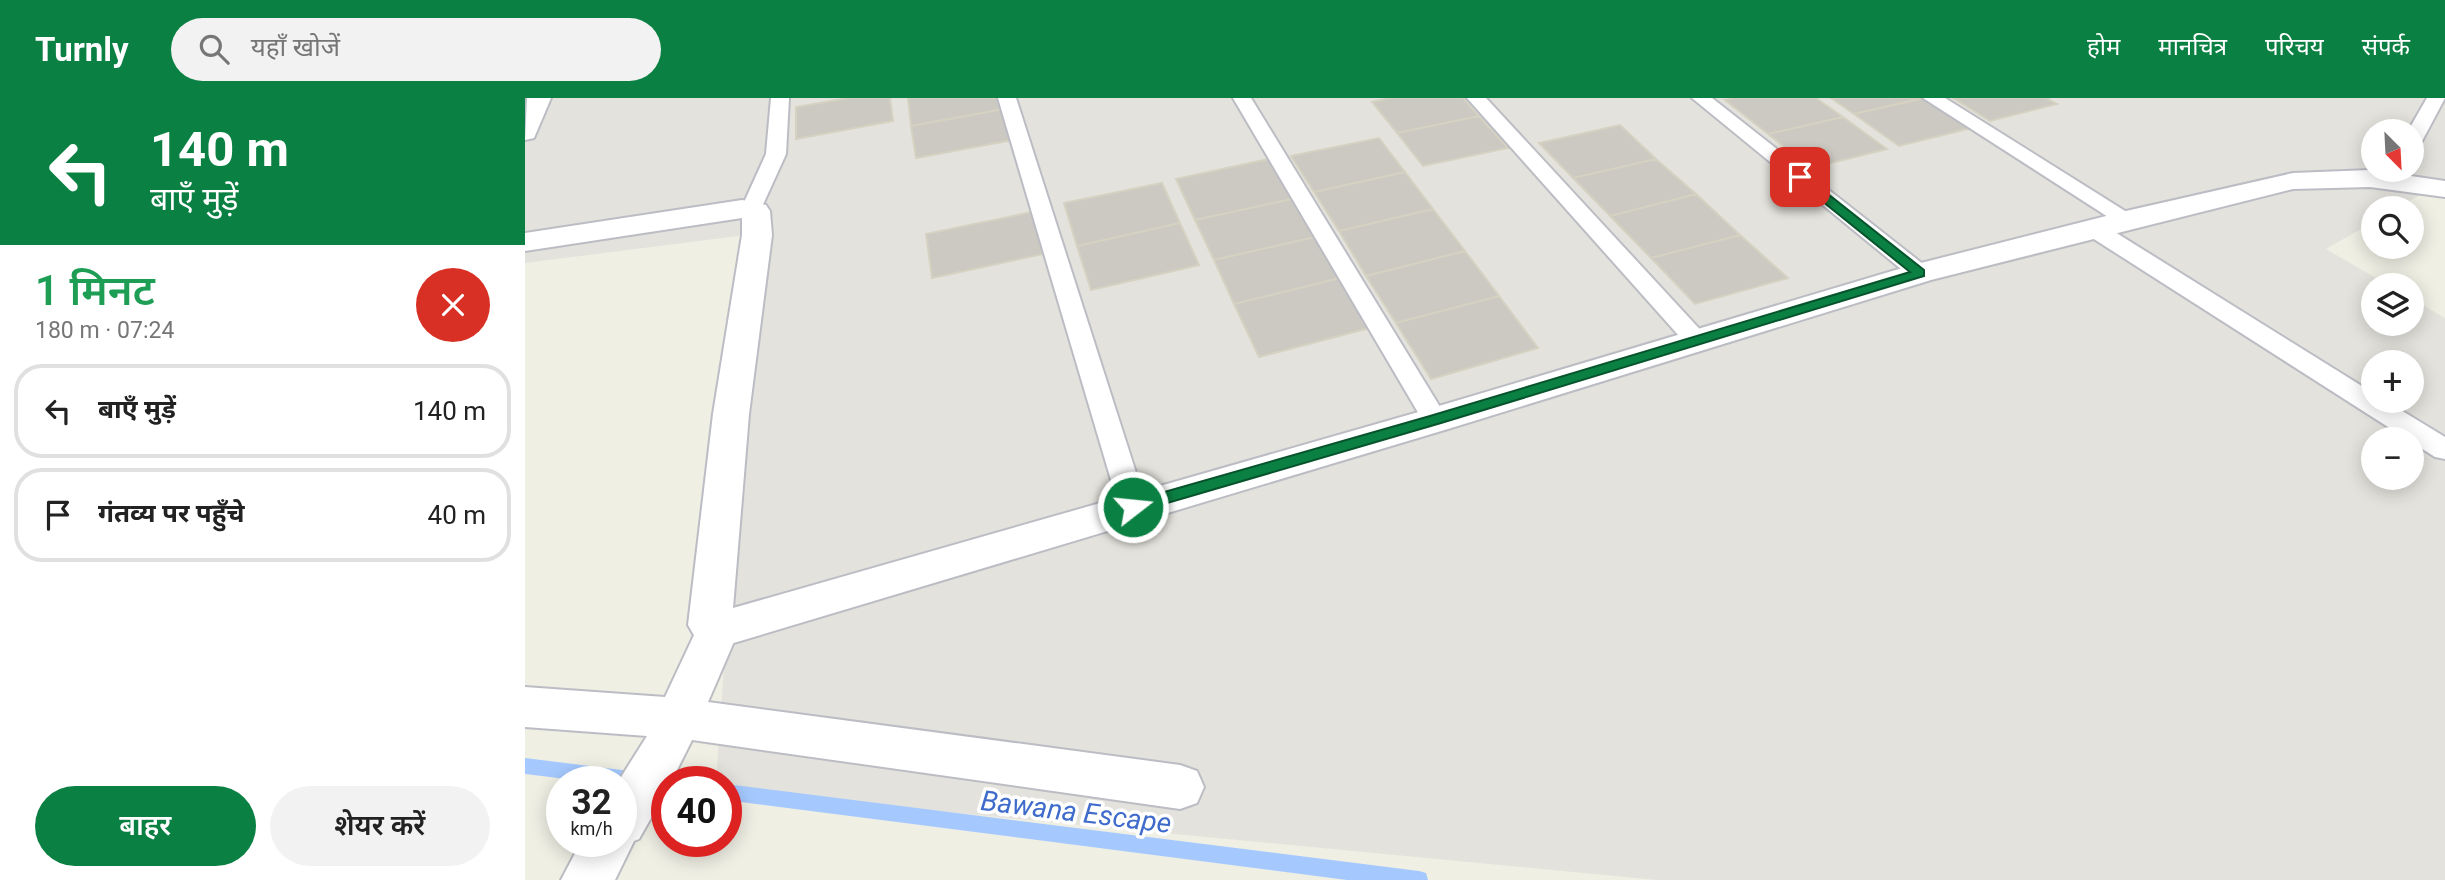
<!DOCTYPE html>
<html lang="hi">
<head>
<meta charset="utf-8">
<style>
	:root { --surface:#fff; --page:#f2f2f2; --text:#222; --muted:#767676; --line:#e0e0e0; --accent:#0b8043 }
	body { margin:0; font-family:Roboto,"Noto Sans Devanagari",sans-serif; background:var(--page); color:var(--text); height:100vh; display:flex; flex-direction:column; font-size:26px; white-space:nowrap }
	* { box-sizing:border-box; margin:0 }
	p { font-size:23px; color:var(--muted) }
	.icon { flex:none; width:38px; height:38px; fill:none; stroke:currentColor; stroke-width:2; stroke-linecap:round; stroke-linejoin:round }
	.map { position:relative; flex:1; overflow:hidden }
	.panel { display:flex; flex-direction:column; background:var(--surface); width:525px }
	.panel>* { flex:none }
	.guide { background:#0b8043; color:#fff; overflow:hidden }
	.needle { width:46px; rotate:156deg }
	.buttons { position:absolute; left:1836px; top:21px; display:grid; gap:14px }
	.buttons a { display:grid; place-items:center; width:63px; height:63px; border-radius:50%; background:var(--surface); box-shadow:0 4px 18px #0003; font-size:35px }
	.speed { position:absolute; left:21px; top:668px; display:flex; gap:14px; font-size:35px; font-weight:700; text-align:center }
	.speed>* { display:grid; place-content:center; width:91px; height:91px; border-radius:50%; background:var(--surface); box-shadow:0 4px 18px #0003; line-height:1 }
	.speed small { font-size:18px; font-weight:400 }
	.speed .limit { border:10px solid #d22; background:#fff; color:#111 }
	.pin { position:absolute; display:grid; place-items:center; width:60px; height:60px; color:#fff; margin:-30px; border-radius:14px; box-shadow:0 4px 10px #0006 }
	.me { position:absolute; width:77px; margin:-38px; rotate:74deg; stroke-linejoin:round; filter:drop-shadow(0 0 5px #0008) }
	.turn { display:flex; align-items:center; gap:24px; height:147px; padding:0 35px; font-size:32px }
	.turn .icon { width:91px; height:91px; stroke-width:2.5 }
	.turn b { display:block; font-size:49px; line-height:60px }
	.round { display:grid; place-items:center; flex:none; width:74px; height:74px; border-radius:37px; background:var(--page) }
	.overview { display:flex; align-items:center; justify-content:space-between; height:119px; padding:0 35px }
	h1 { font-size:42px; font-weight:600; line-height:52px; color:#1e9e55 }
	.primary-button { display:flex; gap:14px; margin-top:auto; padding:14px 35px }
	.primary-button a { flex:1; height:80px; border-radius:42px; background:var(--accent); color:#fff; font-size:28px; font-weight:600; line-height:80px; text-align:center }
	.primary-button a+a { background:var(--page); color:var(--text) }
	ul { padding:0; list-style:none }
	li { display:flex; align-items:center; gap:21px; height:94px; margin:0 14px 10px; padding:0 21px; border:4px solid var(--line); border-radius:28px }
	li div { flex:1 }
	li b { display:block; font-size:26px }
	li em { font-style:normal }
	header { display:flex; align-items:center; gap:42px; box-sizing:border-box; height:98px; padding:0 35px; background:var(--accent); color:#fff }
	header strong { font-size:33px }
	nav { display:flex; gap:38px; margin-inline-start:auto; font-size:24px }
	.search { width:490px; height:63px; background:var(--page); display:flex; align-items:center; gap:18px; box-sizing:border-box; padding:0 24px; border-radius:38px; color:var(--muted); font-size:26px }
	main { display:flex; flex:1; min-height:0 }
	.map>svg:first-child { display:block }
</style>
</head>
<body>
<header>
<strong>Turnly</strong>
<div class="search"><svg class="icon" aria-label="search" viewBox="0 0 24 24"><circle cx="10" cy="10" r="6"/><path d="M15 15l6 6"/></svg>यहाँ खोजें</div>
<nav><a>होम</a><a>मानचित्र</a><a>परिचय</a><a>संपर्क</a></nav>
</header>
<main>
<section class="panel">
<div class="guide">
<div class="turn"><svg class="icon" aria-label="left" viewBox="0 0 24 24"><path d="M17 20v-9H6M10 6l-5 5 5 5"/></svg><div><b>140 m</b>बाएँ मुड़ें</div></div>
</div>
<div class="overview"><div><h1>1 मिनट</h1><p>180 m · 07:24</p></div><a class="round" style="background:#d93025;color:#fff"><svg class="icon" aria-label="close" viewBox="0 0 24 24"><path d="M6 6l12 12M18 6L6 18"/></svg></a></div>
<ul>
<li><svg class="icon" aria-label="left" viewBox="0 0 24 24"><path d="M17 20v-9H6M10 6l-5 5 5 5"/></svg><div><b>बाएँ मुड़ें</b></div><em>140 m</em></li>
<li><svg class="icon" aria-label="arrive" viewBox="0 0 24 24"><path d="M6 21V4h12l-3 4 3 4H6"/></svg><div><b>गंतव्य पर पहुँचे</b></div><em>40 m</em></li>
</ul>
<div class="primary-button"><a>बाहर</a><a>शेयर करें</a></div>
</section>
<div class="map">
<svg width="1920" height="782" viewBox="0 0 1920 782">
	<rect width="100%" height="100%" fill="#f0efe4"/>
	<path fill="#e3e2dc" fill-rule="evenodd" d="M0,0H1920V83L1872,110H1848V124L1801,151L1863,187H1848V226H1886L1887,201L1920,220V782H1132L201,693V684H191L229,136L0,165ZM1848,33H1886V72H1848ZM1848,264H1886V303H1848ZM1848,341H1886V380H1848Z"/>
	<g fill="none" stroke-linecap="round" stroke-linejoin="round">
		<path fill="#a5c9ff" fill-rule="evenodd" d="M0,660L113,674L119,676L122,682L119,688L113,690L96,688V684H67L0,676Z
			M201,686L894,773L901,775L903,782H822L201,702Z"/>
	</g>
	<path fill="#cbc9c1" stroke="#d5d2c2" stroke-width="2" d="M324,0H365L368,23L271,41V9Z
		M383,0H476L479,11L386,28Z
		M865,0H938L954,18L872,35L847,4Z
		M1210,0H1291L1318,19L1243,36L1200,2Z
		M1306,0H1397L1329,16Z
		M1400,0L1446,30L1374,48L1329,16Z
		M1428,0H1521L1532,6L1465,23Z
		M479,11L488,42L391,60L386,28Z
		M954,18L983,50L898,68L872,35Z
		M1318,19L1362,51L1286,70L1243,36Z
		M1095,27L1131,61L1048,80L1014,45Z
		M854,40L880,74L789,94L766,58Z
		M744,61L767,101L670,122L651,81Z
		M1131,61L1171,96L1085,118L1048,80Z
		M880,74L908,111L814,133L789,94Z
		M637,85L655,125L552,148L539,105Z
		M1171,96L1215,137L1126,160L1085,118Z
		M767,101L790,139L689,162L670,122Z
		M908,111L940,153L841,178L814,133Z
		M507,114L518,156L407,180L401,136Z
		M655,125L674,167L566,192L552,148Z
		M1215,137L1263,180L1170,206L1126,160Z
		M790,139L815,180L709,206L689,162Z
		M940,153L974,198L871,225L841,178Z
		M815,180L844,230L734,259L709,206Z
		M974,198L1013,250L906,281L871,225Z"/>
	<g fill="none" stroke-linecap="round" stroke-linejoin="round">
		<defs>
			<path id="service" d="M246,0H264L261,56L236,111L233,115H219L216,111L241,56Z
				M473,0H491L622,409L618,416L608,419L598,416L594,409Z
				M708,0H726L923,322L919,328L910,331L901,328Z
				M942,0H961L1181,238L1184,243L1181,248L1172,251L1163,248Z
				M1167,0H1187L1403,170L1406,175L1403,180H1387Z
				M1398,0H1420L1608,118L1612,122L1608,126H1594Z
				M1902,0H1920L1896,45L1886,51V33H1883Z
				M1569,125L1577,126L1848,295V303H1861L1920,339V361L1910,359L1561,136L1558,131L1561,126Z"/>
			<path id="minor" d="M192,514L207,520L214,532L183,604L655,667L672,673L679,689L672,705L655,711L167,642L146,684H142V692L114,741L109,743L90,782H36L56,744H96V684H93L122,638L0,629V589L140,599L177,520Z"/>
			<path id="tertiary" d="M2,0H26L9,40L0,42Z
				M1845,72L1920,83V99L1845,89L1768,91L1406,182L923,331L192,550L170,539L163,527L188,316L217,137V120L0,153V135L217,102L241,107L245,113L247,137L224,316L208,510L897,313L1384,168L1601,113L1768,75Z"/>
		</defs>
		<use href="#service" stroke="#bcbdc4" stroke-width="4"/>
		<use href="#minor" stroke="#bcbdc4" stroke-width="4"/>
		<use href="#tertiary" stroke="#bcbdc4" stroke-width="4"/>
		<use href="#service" fill="#fff" fill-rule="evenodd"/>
		<use href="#minor" fill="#fff" fill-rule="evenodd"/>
		<use href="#tertiary" fill="#fff" fill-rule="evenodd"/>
	</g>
	<path fill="#0b8043" stroke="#07532c" stroke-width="2" d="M1271,77H1279L1399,172V178L916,325L608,415L600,409L608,403L905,318L1385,174L1271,82Z"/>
	<g text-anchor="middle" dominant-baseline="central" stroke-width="7" stroke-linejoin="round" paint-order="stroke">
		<g font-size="28" font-style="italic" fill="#3f6ccb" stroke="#fff">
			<text transform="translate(551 714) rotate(7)">Bawana Escape</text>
		</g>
	</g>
</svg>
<div class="buttons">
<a><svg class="needle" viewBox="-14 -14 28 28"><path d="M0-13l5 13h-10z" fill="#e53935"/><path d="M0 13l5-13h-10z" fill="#767676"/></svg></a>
<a><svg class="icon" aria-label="search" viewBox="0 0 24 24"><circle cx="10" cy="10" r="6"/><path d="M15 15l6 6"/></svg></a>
<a><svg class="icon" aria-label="layers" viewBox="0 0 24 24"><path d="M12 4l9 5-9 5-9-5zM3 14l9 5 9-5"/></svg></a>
<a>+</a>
<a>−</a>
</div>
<div class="speed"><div>32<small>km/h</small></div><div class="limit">40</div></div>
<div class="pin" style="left:1275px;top:79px;background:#d93025"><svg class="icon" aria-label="arrive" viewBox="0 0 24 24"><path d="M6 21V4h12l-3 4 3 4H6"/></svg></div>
<svg class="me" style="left:608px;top:409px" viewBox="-20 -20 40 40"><circle r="17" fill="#0b8043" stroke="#fff" stroke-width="3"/><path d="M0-11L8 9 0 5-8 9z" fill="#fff"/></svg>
</div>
</main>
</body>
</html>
